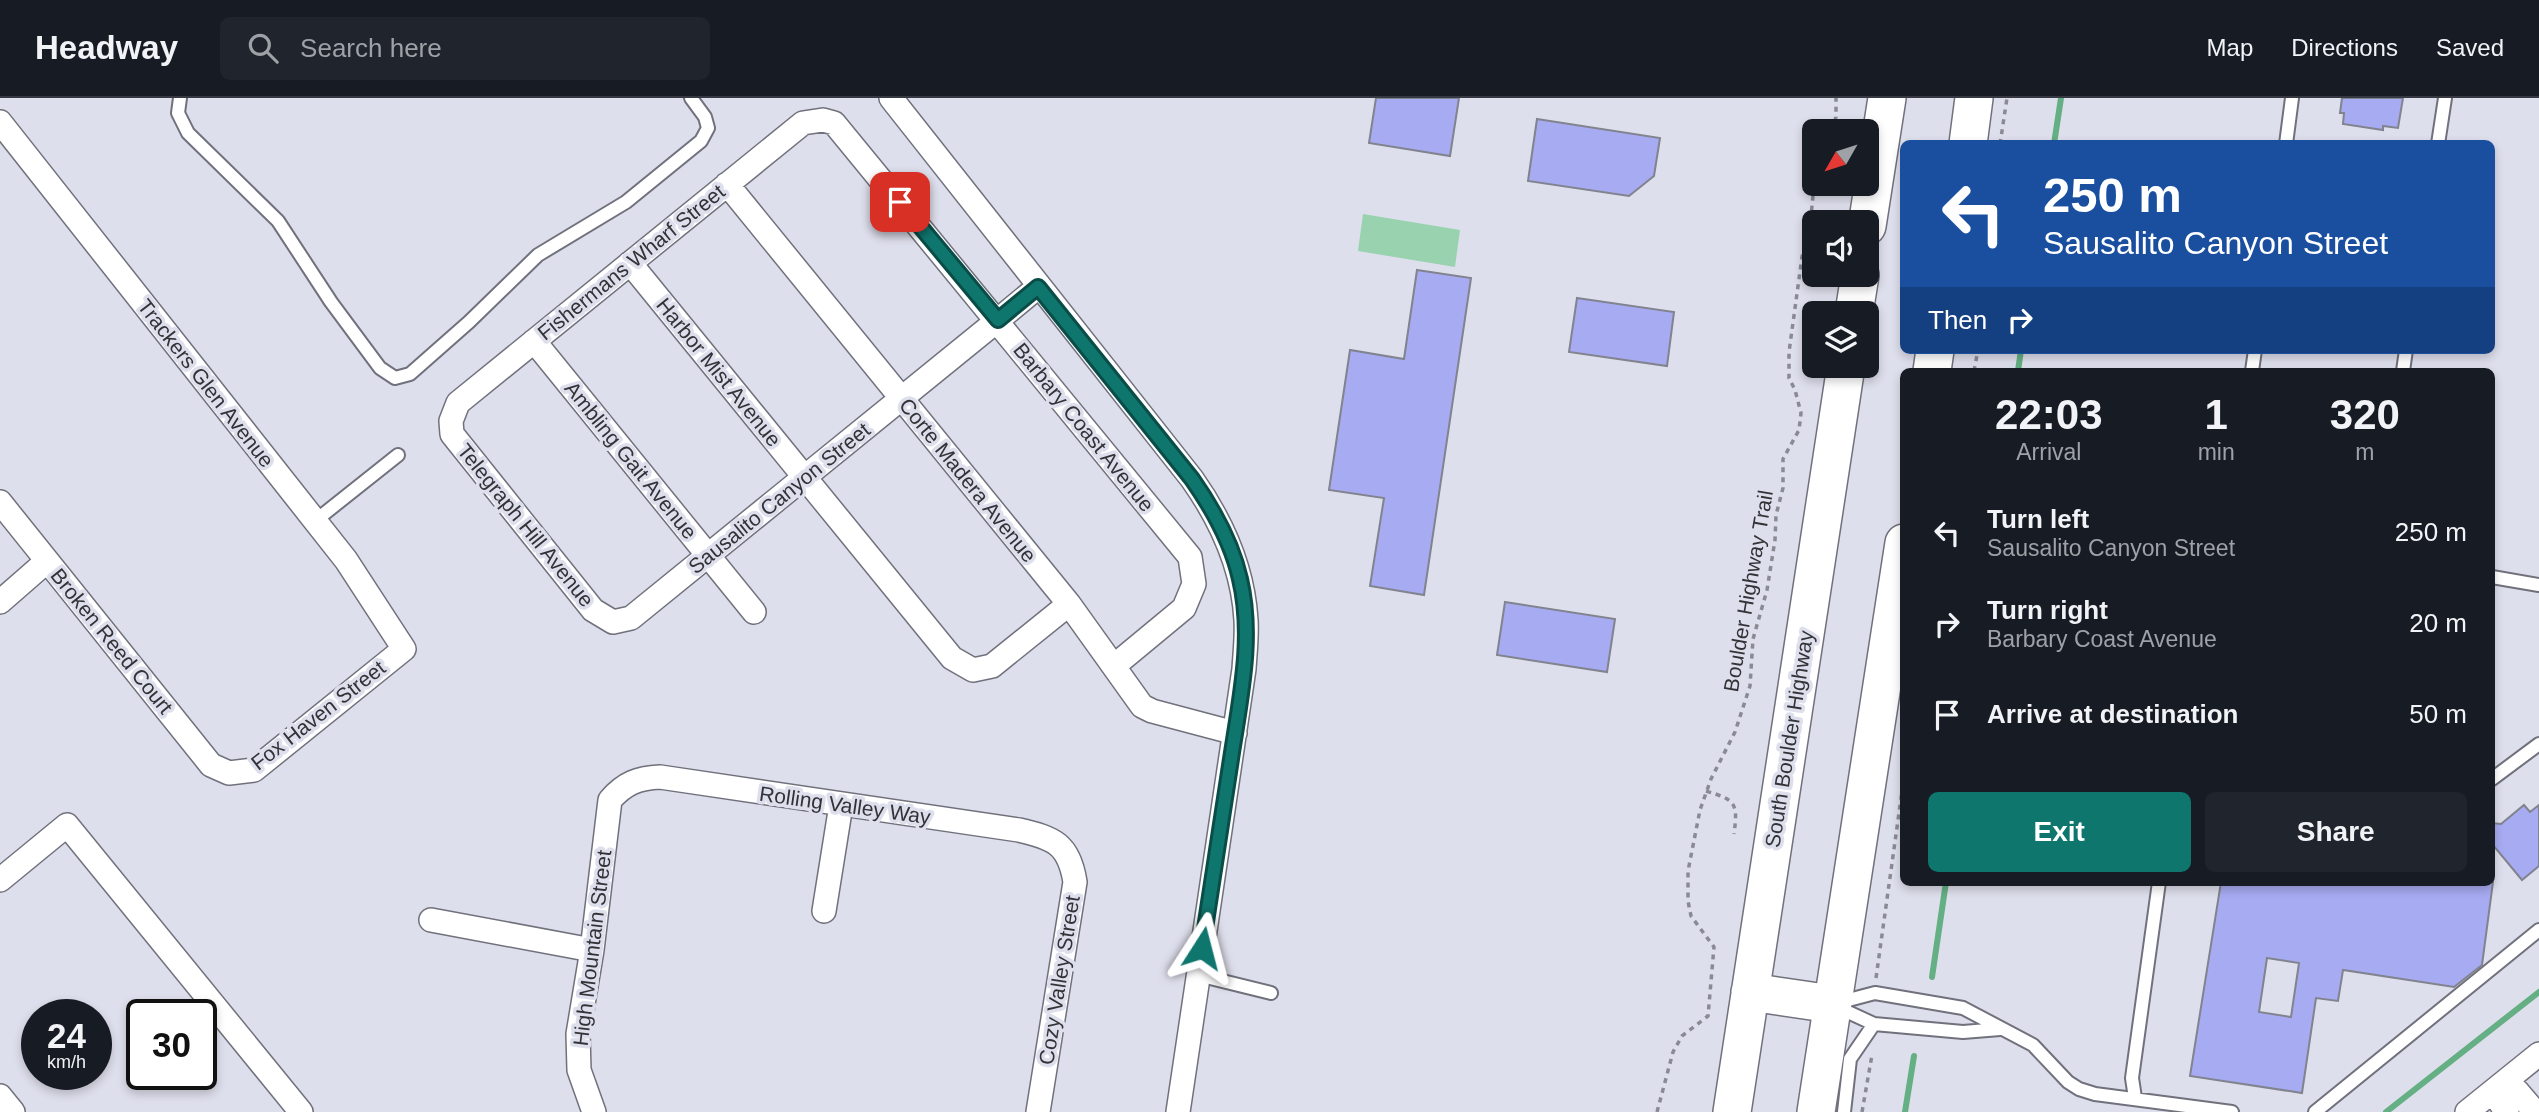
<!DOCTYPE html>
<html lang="en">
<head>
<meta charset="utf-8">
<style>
	:root { --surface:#171b24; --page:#20242c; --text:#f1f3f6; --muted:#9ea1a6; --line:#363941; --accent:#0f766e }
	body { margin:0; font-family:Helvetica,sans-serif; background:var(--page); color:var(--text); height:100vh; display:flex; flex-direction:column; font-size:26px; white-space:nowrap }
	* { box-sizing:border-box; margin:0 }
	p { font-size:23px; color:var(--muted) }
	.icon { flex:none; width:38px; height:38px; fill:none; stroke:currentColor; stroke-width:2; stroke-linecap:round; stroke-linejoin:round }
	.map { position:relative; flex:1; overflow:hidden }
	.side { position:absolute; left:1900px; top:270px; width:595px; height:518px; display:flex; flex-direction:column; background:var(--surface); border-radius:10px; box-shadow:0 4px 10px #0003 }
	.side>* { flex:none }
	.banner { position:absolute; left:1900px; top:42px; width:595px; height:214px; border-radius:10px; box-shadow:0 4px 10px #0003; background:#1a4fa0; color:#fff; overflow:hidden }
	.needle { width:46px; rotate:231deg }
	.buttons { position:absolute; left:1802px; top:21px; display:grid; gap:14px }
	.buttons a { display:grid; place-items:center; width:77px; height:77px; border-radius:10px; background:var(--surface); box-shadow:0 4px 10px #0003; font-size:35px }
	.speed { position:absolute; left:21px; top:901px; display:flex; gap:14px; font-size:35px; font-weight:700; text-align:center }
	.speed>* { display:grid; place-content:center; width:91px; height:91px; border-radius:50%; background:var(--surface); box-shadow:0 4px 10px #0003; line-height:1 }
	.speed small { font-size:18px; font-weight:400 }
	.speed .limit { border:4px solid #111; border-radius:10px; background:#fff; color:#111 }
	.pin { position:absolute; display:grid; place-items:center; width:60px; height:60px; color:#fff; margin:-30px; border-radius:14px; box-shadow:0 4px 10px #0006 }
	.me { position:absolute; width:77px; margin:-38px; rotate:9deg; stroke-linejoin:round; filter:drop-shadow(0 0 5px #0008) }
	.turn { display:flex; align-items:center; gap:24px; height:147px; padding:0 28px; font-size:32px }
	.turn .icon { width:91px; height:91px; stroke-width:2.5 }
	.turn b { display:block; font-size:49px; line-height:60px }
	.then { display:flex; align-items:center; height:66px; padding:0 28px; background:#0003; gap:14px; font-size:26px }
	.eta { display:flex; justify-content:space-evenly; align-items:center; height:119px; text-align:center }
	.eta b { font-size:42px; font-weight:600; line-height:49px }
	.button { display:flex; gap:14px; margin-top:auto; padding:14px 28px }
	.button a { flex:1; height:80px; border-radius:10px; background:var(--accent); color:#fff; font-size:28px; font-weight:600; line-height:80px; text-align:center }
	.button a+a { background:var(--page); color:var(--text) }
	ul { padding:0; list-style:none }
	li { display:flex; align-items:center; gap:21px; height:91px; padding:0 28px }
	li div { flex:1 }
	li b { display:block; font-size:26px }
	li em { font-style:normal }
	header { display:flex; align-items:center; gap:42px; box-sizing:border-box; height:98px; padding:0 35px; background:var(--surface); border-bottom:2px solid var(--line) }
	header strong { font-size:33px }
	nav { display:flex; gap:38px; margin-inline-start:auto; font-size:24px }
	.search { width:490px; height:63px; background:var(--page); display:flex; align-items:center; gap:18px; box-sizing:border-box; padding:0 24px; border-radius:10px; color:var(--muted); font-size:26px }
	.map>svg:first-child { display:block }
</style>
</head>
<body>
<header>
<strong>Headway</strong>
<div class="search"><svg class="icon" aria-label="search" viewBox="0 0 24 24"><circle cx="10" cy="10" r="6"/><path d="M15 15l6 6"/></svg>Search here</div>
<nav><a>Map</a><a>Directions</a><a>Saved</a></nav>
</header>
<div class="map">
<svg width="2539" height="1014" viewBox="0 0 2539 1014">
	<rect width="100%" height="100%" fill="#dedfec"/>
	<path fill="#99d2ae" d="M1363,116L1460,132L1455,169L1358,153Z"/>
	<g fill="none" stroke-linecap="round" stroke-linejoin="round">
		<path stroke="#64af83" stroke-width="6" d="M2054,46L2061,0
			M2018,273L2021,252
			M1932,879L1946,784
			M1905,1014L1914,958
			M2386,1014L2539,894"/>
	</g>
	<path fill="#a7abf1" stroke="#81838e" stroke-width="2" fill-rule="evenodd" d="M1376,0H1459L1450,58L1369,45Z
		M2342,0H2403L2398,30L2383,28V32L2343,26L2344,15H2340Z
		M1537,21L1660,40L1654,78L1629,98L1528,83Z
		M1417,172L1471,180L1424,497L1370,488L1384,400L1329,392L1350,252L1404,261Z
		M1577,200L1674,214L1667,268L1569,254Z
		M1505,504L1615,521L1607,574L1497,557Z
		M2524,707L2530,714L2539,707V768L2522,782L2492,746V725L2501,726Z
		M2221,784H2493L2482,867L2454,889L2343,872L2338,903L2316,900L2302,995L2190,978ZM2267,860L2299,865L2291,919L2259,914Z"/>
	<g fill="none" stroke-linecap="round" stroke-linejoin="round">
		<defs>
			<path id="service" d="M180,0L178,15L188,35L278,123L331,204L380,270L395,280L410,276L469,224L538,157L626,104L701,43L708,30L705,19L691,0
				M2286,46L2292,0
				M2438,46L2445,0
				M2252,273L2255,252
				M2403,273L2406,252
				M315,423L398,357
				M2492,479L2539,487
				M2492,681L2539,646
				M1198,877L1271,895
				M1837,905L1875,895L1963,910L2033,947L2068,984L2079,991L2095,996L2232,1014
				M1837,909L1874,926L1963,934L2000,931
				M2135,1000L2132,980L2159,784
				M1844,1014L1850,961L1874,926
				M2315,1014L2539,832"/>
			<path id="minor" d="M891,0L1192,381C1221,422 1243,470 1246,522C1247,538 1245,555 1244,571L1178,1014
				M0,24L346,462L404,551L254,672L229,675L211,667L0,404
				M727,86L1069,506L1142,608L1152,613L1235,635
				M630,165L952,560L973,572L992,568L1069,506
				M1038,189L998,222L631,520L613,524L593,512L452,336L451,323L458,305L803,25L823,22L834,25L1190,459L1194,486L1184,510L1114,568
				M534,243L754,514
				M0,504L47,463
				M0,782L67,727L301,1014
				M824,813L841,707
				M431,822L592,852
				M0,998L13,1014
				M594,1014L579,972L578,936L592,852L610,702C625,685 638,680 660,679L1019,732C1054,740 1069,746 1075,784L1038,1014
				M2467,1014L2539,956
				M2507,1014L2501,1006L2500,988L2517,993L2535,1014"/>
			<path id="primary" d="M1968,46L1974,0
				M1867,128L1887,0
				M1854,215L1860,177
				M1932,273L1935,252
				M1750,894L1832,906
				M1732,1014L1846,268
				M1816,1014L1904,445"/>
		</defs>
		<use href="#service" stroke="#70717c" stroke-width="16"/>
		<use href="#minor" stroke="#70717c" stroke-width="26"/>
		<use href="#primary" stroke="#70717c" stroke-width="40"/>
		<path stroke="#898a93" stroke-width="3.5" stroke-dasharray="5 5" stroke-linecap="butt" d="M1831,33L1836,19V0
			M2000,46L2007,0
			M1974,273L1978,252
			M1706,693C1736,702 1738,705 1734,736
			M1876,880L1904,679
			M1657,1014L1673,954L1682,938L1708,918L1714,849L1691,818L1688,803V773L1700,712L1711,681L1735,634L1750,588L1753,541L1767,492L1775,442L1776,417L1783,390V361L1799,332L1801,315L1795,292L1789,280V254L1802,159L1811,118L1815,77
			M1862,1014L1872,957"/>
		<use href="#service" stroke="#fff" stroke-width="12"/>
		<use href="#minor" stroke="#fff" stroke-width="23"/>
		<use href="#primary" stroke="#fff" stroke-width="37"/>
	</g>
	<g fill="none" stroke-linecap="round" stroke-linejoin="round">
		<defs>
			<path id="route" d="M900,104L998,222L1038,189L1192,381C1213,411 1232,445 1240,481C1254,540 1240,601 1231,661C1221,724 1212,787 1202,850"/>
		</defs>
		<use href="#route" stroke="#0a4d48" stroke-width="18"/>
		<use href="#route" stroke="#0f766e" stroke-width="12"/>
	</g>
	<g text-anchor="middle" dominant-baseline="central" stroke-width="7" stroke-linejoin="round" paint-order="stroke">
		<g font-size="21" fill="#323237" stroke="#dedfec">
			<text transform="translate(631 164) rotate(-39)">Fishermans Wharf Street</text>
			<text transform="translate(719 274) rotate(51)">Harbor Mist Avenue</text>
			<text transform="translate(206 285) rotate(52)">Trackers Glen Avenue</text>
			<text transform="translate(1084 329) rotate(51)">Barbary Coast Avenue</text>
			<text transform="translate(631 362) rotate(51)">Ambling Gait Avenue</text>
			<text transform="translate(968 382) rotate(51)">Corte Madera Avenue</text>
			<text transform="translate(779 400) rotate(-39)">Sausalito Canyon Street</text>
			<text transform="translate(526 427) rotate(51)">Telegraph Hill Avenue</text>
			<text transform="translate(1748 493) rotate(-80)">Boulder Highway Trail</text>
			<text transform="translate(112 543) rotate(51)">Broken Reed Court</text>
			<text transform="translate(318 617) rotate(-38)">Fox Haven Street</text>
			<text transform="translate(1789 641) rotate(-81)">South Boulder Highway</text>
			<text transform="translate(845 707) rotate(8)">Rolling Valley Way</text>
			<text transform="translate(592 850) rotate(-83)">High Mountain Street</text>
			<text transform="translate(1059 882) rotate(-81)">Cozy Valley Street</text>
		</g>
	</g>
</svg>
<div class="buttons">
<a><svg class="needle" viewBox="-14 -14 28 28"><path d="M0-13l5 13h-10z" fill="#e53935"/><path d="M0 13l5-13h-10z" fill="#9ea1a6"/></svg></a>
<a><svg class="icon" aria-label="sound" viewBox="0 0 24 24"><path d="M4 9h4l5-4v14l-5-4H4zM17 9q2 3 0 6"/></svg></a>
<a><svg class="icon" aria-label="layers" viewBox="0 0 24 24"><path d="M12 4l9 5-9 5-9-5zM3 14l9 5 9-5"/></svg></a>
</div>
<div class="speed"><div>24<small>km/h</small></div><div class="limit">30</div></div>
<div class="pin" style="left:900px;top:104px;background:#d93025"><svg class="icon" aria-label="arrive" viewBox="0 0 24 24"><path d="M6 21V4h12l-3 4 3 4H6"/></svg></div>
<svg class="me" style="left:1202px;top:850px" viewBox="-20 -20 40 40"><path d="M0-17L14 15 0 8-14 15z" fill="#0f766e" stroke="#fff" stroke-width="4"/></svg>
<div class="banner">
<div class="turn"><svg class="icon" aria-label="left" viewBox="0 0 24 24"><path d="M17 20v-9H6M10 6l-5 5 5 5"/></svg><div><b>250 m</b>Sausalito Canyon Street</div></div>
<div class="then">Then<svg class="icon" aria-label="right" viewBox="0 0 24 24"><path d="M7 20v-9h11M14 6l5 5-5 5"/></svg></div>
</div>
<section class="side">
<div class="eta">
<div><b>22:03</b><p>Arrival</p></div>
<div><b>1</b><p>min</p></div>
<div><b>320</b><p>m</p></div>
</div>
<ul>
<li><svg class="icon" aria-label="left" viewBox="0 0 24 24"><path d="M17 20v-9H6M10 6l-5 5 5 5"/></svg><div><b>Turn left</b><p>Sausalito Canyon Street</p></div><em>250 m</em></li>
<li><svg class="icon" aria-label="right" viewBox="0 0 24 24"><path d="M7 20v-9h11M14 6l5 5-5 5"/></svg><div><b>Turn right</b><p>Barbary Coast Avenue</p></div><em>20 m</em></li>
<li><svg class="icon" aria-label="arrive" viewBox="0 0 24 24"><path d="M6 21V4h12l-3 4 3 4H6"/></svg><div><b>Arrive at destination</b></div><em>50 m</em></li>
</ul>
<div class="button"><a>Exit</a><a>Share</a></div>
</section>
</div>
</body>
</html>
